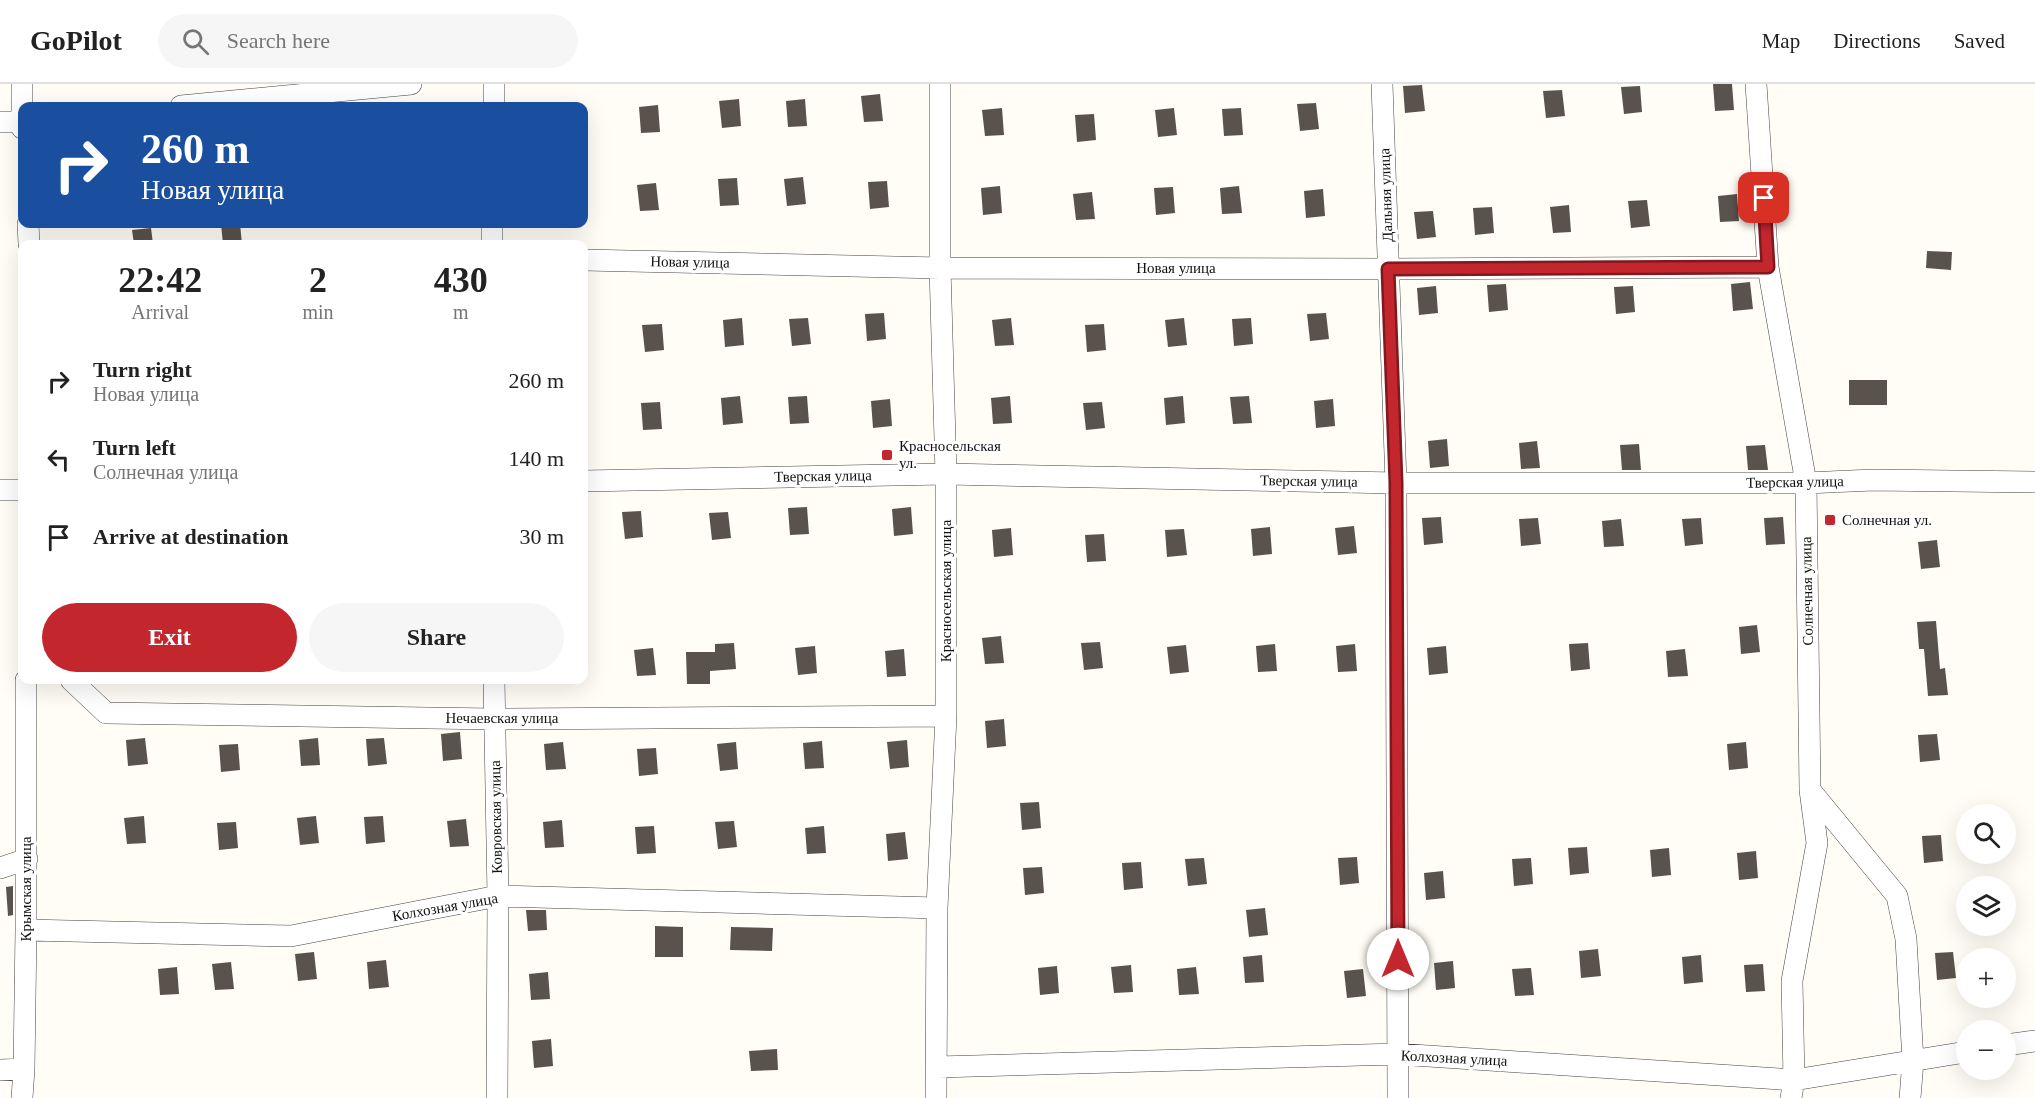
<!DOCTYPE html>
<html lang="en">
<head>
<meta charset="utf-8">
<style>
	:root { --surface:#fff; --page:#f6f6f6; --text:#222; --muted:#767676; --line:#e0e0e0; --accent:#c4262e }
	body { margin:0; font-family:"Times New Roman",serif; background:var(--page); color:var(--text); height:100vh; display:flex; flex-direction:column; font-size:22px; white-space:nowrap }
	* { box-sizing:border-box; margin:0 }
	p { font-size:20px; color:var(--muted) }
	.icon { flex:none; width:33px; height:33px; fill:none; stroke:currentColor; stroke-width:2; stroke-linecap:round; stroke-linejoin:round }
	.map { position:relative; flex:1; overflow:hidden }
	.panel { position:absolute; left:18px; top:156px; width:570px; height:444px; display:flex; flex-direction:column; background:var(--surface); border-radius:12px; box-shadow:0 6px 24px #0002 }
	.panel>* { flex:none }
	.banner { position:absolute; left:18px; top:18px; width:570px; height:126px; border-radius:12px; box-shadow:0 6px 24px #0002; background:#1a4fa0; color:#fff; overflow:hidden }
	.fabs { position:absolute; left:1956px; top:720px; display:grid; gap:12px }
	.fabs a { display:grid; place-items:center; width:60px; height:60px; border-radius:50%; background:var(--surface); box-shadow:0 6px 24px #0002; font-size:30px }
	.pin { position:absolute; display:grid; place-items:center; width:51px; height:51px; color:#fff; margin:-26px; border-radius:12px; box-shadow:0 3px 9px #0006 }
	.me { position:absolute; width:66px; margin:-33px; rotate:0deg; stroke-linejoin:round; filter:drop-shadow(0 0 4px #0008) }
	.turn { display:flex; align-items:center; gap:21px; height:126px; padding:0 24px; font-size:27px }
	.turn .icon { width:78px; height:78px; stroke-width:2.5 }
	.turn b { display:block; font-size:42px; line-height:51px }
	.eta { display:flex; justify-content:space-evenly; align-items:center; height:102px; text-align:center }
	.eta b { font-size:36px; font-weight:700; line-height:42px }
	.primary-button { display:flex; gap:12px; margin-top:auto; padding:12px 24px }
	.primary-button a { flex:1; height:69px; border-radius:36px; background:var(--accent); color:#fff; font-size:24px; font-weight:700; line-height:69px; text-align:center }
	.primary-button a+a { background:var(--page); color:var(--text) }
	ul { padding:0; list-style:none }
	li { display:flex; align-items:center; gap:18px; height:78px; padding:0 24px }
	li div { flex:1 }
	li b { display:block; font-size:22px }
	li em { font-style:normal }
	header { display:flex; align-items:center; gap:36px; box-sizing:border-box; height:84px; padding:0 30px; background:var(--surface); border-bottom:2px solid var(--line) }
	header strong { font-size:28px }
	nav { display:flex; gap:33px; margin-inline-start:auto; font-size:21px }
	.search { width:420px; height:54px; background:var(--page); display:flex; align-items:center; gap:15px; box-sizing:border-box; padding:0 21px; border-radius:33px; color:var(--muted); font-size:22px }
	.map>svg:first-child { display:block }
</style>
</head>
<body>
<header>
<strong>GoPilot</strong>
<div class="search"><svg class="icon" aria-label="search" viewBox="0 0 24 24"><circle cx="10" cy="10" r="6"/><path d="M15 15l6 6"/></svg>Search here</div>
<nav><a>Map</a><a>Directions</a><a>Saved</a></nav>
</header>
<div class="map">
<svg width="2035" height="1014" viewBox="0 0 2035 1014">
	<rect width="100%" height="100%" fill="#fffdf5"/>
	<path fill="#5a524d" d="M1713,0H1732L1734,26L1715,27Z
		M1422,1L1425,27L1405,29L1403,2Z
		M1640,2L1642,28L1624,30L1621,3Z
		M1562,6L1565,32L1546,34L1543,7Z
		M880,10L883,37L864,38L861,12Z
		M739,15L741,42L722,44L719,17Z
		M805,15L807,42L788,43L786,17Z
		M1316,19L1319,45L1300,47L1297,20Z
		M658,21L660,48L641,49L639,23Z
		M1002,24L1004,51L985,52L982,26Z
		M1174,24L1177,51L1158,53L1155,26Z
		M1241,24L1243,51L1224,52L1222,25Z
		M1094,30L1096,56L1077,58L1075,31Z
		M803,93L806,120L787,122L784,95Z
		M737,94L739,121L720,122L718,95Z
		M887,97L889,123L870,125L868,98Z
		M656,99L659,126L640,127L637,101Z
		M1000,102L1002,129L983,131L981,104Z
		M1239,102L1242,129L1222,130L1220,104Z
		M1173,103L1175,129L1156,131L1154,104Z
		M1323,105L1325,132L1306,134L1304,107Z
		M1092,108L1095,135L1076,136L1073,110Z
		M1737,110L1739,137L1720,138L1718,112Z
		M1647,116L1650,142L1631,144L1628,117Z
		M1569,121L1571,148L1553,149L1550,123Z
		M1492,123L1494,149L1475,151L1473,124Z
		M1433,127L1436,153L1417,155L1414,128Z
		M221,140H240L242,160H223Z
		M151,144L153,160H134L132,146Z
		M1927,167L1952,168L1951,186L1926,184Z
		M1750,198L1753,225L1733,227L1731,200Z
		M1506,200L1508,226L1489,228L1487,201Z
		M1436,202L1438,229L1419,231L1417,204Z
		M1633,202L1635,228L1616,230L1614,203Z
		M884,229L886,255L867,257L865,230Z
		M1326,229L1329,255L1310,257L1307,230Z
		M742,234L744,261L725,263L723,236Z
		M808,234L811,260L792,262L789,235Z
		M1011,234L1014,261L995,262L992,236Z
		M1184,234L1187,261L1168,263L1165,236Z
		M1251,234L1253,260L1234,262L1232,235Z
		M662,240L664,266L645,268L642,241Z
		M1104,240L1106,266L1087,268L1085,241Z
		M1849,296H1887V321H1849Z
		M740,312L743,339L723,341L721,314Z
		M807,312L809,339L790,340L788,313Z
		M1010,312L1012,339L993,340L991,314Z
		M1183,312L1185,339L1166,341L1164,314Z
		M1249,312L1252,339L1233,340L1230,313Z
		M890,315L892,342L873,344L871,317Z
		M1333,315L1335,342L1316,344L1314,317Z
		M660,318L662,345L643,346L641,319Z
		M1102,318L1105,344L1086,346L1083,319Z
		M1447,355L1449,382L1430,384L1428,357Z
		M1537,357L1540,384L1521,385L1519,359Z
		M1639,360L1641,386H1622L1620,361Z
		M1765,361L1768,386H1748L1746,362Z
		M807,423L809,450L790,451L788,424Z
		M911,423L913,450L894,452L892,425Z
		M641,427L643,453L625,455L622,428Z
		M728,428L731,454L712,456L709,429Z
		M1441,433L1443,459L1424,461L1422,434Z
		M1783,433L1785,460L1766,461L1764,434Z
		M1538,434L1541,460L1521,462L1519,435Z
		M1701,434L1703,460L1685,462L1682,435Z
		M1621,435L1624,462L1604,463L1602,437Z
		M1354,442L1357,469L1338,471L1335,444Z
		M1270,443L1272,470L1253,472L1251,445Z
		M1011,444L1013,471L994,473L992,446Z
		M1184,445L1187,471L1167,473L1165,446Z
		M1104,450L1106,477L1087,478L1085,451Z
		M1937,456L1940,483L1921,485L1918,458Z
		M1936,537L1940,585L1945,584L1948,611L1928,612L1924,565H1919L1917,538Z
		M1757,541L1760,568L1741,570L1739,543Z
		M1001,552L1004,579L985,580L982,554Z
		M1100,558L1103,584L1084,586L1081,559Z
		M734,559L736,585L710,587V600H687L686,568H715V560Z
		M1588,559L1590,585L1571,587L1569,560Z
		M1275,560L1277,587L1258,588L1256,562Z
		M1355,560L1357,587L1338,588L1336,562Z
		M1186,561L1189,588L1170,590L1167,563Z
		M815,562L817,589L798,591L795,564Z
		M1446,562L1448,589L1429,591L1427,564Z
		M653,564L656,591L637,592L634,566Z
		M904,565L906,592L887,593L885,567Z
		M1685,565L1688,592L1668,593L1666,567Z
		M1004,635L1006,662L987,664L985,637Z
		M460,648L462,675L443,677L441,650Z
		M1937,650L1940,676L1920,678L1918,651Z
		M145,654L148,680L128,682L126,656Z
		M318,654L320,681L301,682L299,656Z
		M384,654L387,680L368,682L366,655Z
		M907,656L909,683L890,685L887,658Z
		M822,657L824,684L805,685L803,659Z
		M563,658L566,685L546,686L544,660Z
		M736,658L738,685L720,687L717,660Z
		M1746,658L1748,684L1729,686L1727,660Z
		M238,660L240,686L221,688L219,661Z
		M656,664L658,690L639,692L637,665Z
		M1039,718L1041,744L1022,746L1020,719Z
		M144,732L146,759L127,760L124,734Z
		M316,732L319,759L300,761L297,734Z
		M383,732L385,758L366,760L364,733Z
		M466,735L469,762L450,763L447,737Z
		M562,736L564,763L545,764L543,738Z
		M734,737L737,763L718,765L715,738Z
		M236,738L238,764L219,766L217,739Z
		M654,742L656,769L637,770L635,743Z
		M824,742L826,769L807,770L805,744Z
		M905,748L908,775L888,777L886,750Z
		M1941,751L1943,777L1924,779L1922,752Z
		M1587,763L1589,789L1570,791L1568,764Z
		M1669,764L1671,791L1652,793L1650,766Z
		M1756,767L1758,794L1739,796L1737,769Z
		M1357,773L1359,799L1340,801L1338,774Z
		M1204,774L1207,800L1188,802L1185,775Z
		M1531,774L1533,800L1514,802L1512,775Z
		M1141,778L1143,804L1124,806L1122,779Z
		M1042,783L1044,809L1025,811L1023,784Z
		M1443,787L1445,814L1426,816L1424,789Z
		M13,802V831L8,832L6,803Z
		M1265,824L1268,851L1249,853L1246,826Z
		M526,826H546L547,846L528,847Z
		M655,842L683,843V873H655Z
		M731,843L773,844L772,867L730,866Z
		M1598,865L1601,892L1581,894L1579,867Z
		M314,868L317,895L298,897L295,870Z
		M1953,868L1956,894L1937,896L1935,869Z
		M1262,871L1264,898L1245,899L1243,873Z
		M1701,871L1703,898L1684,900L1682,873Z
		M386,876L389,903L369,905L367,878Z
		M1453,877L1455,904L1436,906L1434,879Z
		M231,878L234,905L215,906L212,880Z
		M1763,880L1765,907L1746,908L1744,881Z
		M1131,881L1133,908L1114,909L1111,883Z
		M1057,882L1059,909L1040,911L1038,884Z
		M177,883L179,910L160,911L158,885Z
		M1196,883L1199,910L1179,911L1177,885Z
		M1531,884L1534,911L1515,912L1512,885Z
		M1363,885L1366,912L1347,914L1344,887Z
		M548,888L550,915L531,916L529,890Z
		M551,955L553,982L534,984L532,957Z
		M777,965L778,986L751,987L749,967Z"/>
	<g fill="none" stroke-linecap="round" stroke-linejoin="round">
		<defs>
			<path id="minor" d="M22,0V44
				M1382,0L1396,399L1398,1014
				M1756,0L1768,183L1806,399L1810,706L1817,759L1792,897L1794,996L1791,1014
				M181,22L411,0
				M494,22V0
				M0,38H22
				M28,140L29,160
				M492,160V140
				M584,176L940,184L1388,185L1768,183
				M584,397L946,390L1396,399H1806L1873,396L2035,398
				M0,406H22
				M71,596L106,629L493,635L946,632
				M494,596L498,812L497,1014
				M1810,706L1897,812L1906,855L1913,977L1910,1014
				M0,784L27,775
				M26,846L291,852L498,812L937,824
				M2006,961L2035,957
				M938,983L1398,970L1794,996L1966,968
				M0,986L24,985
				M22,1014L24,985L26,846V596
				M936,1014L937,824L946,632V390L940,184V0"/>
		</defs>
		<use href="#minor" stroke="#444" stroke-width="22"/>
		<use href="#minor" stroke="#fff" stroke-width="21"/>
	</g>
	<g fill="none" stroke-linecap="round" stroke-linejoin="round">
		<defs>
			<path id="route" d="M1398,875L1396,399L1388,185L1768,183L1764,114"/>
		</defs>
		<use href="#route" stroke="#7f191e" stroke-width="15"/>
		<use href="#route" stroke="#c4262e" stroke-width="10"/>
	</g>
	<g fill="#c4262e" stroke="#fff" stroke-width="2">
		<rect x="881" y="365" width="12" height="12" rx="3"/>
		<rect x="1824" y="430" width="12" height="12" rx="3"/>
	</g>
	<g text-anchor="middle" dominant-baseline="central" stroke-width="6" stroke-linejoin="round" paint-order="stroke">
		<g font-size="15" fill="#111" stroke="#fff">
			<text transform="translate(1386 111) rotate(-92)">Дальняя улица</text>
			<text transform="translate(690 178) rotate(1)">Новая улица</text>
			<text x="1176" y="184">Новая улица</text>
			<text transform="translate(823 392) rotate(-1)">Тверская улица</text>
			<text transform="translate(1309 397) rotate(1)">Тверская улица</text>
			<text transform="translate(1795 398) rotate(-1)">Тверская улица</text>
			<text transform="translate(946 507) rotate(-90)">Красносельская улица</text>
			<text transform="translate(1807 507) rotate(-91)">Солнечная улица</text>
			<text x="502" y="634">Нечаевская улица</text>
			<text transform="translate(496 733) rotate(-91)">Ковровская улица</text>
			<text transform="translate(26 805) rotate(-90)">Крымская улица</text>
			<text transform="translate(445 823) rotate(-10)">Колхозная улица</text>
			<text transform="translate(1454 974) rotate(3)">Колхозная улица</text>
		</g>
		<g font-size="15" fill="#111" stroke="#fff" text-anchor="start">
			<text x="899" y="362">Красносельская<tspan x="899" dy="17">ул.</tspan></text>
			<text x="1842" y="436">Солнечная ул.</text>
		</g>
	</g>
</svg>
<div class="fabs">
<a><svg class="icon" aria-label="search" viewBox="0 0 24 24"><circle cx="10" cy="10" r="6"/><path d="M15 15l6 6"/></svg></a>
<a><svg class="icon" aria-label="layers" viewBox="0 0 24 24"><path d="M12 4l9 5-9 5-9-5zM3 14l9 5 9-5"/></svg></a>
<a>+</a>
<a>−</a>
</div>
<div class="pin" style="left:1764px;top:114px;background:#d93025"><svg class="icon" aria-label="arrive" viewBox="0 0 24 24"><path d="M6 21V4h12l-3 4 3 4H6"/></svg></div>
<svg class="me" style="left:1398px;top:875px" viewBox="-20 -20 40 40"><circle r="19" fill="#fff"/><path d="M0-13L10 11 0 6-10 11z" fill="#c4262e"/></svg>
<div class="banner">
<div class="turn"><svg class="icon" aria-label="right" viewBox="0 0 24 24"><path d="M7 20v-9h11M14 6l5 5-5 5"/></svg><div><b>260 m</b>Новая улица</div></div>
</div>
<section class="panel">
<div class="eta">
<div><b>22:42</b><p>Arrival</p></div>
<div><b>2</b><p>min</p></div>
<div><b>430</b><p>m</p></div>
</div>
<ul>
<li><svg class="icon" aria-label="right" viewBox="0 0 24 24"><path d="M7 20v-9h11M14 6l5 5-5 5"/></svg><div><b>Turn right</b><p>Новая улица</p></div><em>260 m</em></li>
<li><svg class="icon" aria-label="left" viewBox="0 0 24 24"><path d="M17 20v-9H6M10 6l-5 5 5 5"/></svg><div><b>Turn left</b><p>Солнечная улица</p></div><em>140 m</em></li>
<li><svg class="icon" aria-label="arrive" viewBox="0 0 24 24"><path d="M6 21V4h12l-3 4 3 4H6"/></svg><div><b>Arrive at destination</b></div><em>30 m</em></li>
</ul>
<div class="primary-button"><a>Exit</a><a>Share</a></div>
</section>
</div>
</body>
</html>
